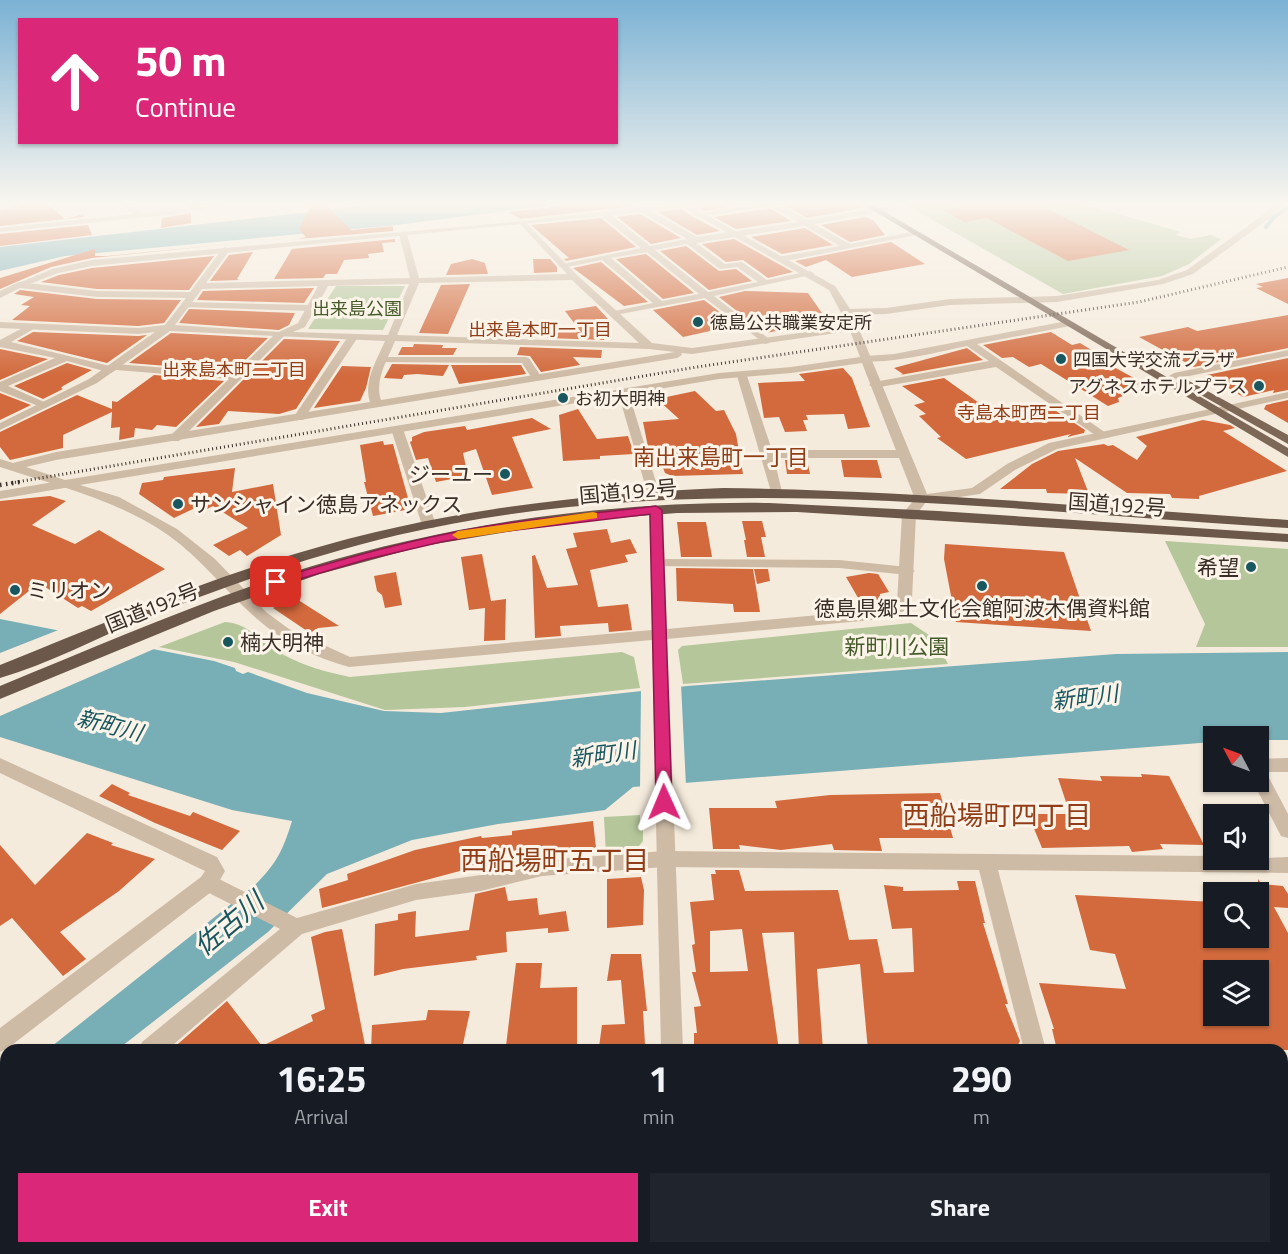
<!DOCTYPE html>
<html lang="en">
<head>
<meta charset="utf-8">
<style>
	:root { --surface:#171b24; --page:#20242c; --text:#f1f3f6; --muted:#9ea1a6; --accent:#db2777 }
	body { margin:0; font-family:"Titillium Web","Noto Sans JP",sans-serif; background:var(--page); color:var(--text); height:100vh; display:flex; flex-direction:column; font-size:22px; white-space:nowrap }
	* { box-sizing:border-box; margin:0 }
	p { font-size:20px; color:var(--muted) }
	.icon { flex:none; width:33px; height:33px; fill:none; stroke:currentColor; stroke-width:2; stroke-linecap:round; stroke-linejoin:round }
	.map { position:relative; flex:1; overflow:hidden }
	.side { position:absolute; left:0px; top:1044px; width:1288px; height:210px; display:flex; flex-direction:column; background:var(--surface); border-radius:18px 18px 0 0; box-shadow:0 2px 4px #0004 }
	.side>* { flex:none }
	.hud { position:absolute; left:18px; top:18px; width:600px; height:126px; border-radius:0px; box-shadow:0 2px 4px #0004; background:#db2777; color:#fff; overflow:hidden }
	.needle { width:39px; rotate:311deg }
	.buttons { position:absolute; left:1203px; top:726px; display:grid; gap:12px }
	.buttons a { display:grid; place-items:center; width:66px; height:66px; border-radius:0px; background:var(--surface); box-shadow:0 2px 4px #0004; font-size:30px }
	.pin { position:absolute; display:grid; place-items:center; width:51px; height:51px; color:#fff; margin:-26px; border-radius:12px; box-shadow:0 3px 9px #0006 }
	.me { position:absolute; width:66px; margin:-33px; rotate:359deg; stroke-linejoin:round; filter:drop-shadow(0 0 4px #0008) }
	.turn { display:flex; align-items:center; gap:21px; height:126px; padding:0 18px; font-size:27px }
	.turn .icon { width:78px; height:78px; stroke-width:2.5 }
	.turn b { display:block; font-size:42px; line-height:51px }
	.eta { display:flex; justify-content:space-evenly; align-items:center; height:102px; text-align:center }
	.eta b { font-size:36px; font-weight:700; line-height:42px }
	.action { display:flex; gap:12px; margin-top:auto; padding:12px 18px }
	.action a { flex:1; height:69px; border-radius:0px; background:var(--accent); color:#fff; font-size:24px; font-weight:700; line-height:69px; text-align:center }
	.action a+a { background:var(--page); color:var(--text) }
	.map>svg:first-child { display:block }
</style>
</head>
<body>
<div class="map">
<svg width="1288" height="1254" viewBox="0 0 1288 1254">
	<rect width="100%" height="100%" fill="#f5ebdc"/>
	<path fill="#b4c69a" d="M901,202H1077L1181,232L1176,235L1191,239L1211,235L1221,239L1189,264L1162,276L1063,294Z
		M336,286H405L383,330L308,329Z
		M1165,541L1288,549V647H1196L1205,624Z
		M225,622C248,623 263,643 282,654C304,666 326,672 350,677L622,652L634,657L640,688L465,707L385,710L234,662L159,647Z
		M911,623L935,639L948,664L683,684L678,650L682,646Z
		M640,815V823L643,825V841L635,851L606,855L604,817Z"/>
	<path fill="#78aeb5" d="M396,202H573L397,225L65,256L0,271V247Z
		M0,619L214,661L235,668L236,671L243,674L248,672L307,693L384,711L441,713L687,686L1116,654L1288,652V740H1259L1258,736H1214L1213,742L633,787L605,810L498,824L412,840L327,874L268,932L117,1050H47L255,885C277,863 283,850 292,821L232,810L0,737Z
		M6,1083V1137L0,1142V1087Z"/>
	<path fill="#f5ebdc" d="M66,627L141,643L154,649L0,716V653Z
		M681,684L686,786L640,789L641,688Z"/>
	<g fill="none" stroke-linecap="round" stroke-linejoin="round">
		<path stroke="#78aeb5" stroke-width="4" d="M1266,227L1274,217L1288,207"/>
	</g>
	<path fill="#d26a3d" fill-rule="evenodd" d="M37,202H45L65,219L83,214L84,217L0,226V210Z
		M313,202H323L351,230L393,226V231L298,239L306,237L299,229Z
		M594,202H668L520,219L509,212Z
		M707,202H732L737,205L704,211L692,204Z
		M790,202H857L861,206L857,209L807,218L783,204Z
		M957,202H1034L1129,250L1068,261L987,218L964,222L943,210L965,206Z
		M770,208L791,221L736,229L714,217Z
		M682,209L693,217L720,231L697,235L658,212Z
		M191,213V223L161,228L162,218Z
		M640,214L681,238L651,244L617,217Z
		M866,217L874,221L885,235L850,242L821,225Z
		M601,218L636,247L566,261L564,259L569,258L531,225Z
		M88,225L92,235L0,246V234Z
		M805,228L833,245L782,254L751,237Z
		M395,239V242L382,243L384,252L368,254L369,258L344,260L337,274H326L323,278L274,279L292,249Z
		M734,239L793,272L768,278L743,260L726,262L702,244Z
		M260,241L92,258L51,267L0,289V278L95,249V256H107Z
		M891,242L925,264L852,277L826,260L806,267L795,261Z
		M686,246L719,271L736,269L752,281L709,290L660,251Z
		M253,252L237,279L239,280L210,281L229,255Z
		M646,254L694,293L663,299L616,259Z
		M214,256L189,290L97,289L41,282L59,275L92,268Z
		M472,259L485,263L488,274L446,275L451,264Z
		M533,259H550L557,267V272L534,273Z
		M601,262L648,302L624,306L573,268Z
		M1288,278V304L1256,288L1263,287L1256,284Z
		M470,284L448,334L419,333L441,285Z
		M314,288L304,303L197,300L203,291Z
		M20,290L97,299L181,300L164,323L138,326L12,320L30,306L21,305L34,297L14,294Z
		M745,291L808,293L831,326L821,327L805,315L800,320L806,326L765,333L719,297Z
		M704,300L737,325L683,337L653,310Z
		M596,306L608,319L604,340L547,338L549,332H581L565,311Z
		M189,309L295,313L289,325L279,330L179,323Z
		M1288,315V348L1194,367L1139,337L1188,327L1197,331Z
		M33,332L138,336L147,335L107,363L17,341Z
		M1051,332L1072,345L1080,343L1108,360L1103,361L1143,383L1120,390L1128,394L1118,398L1119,402L1108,406L1041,364L1029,367L1013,357L1002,358L983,345Z
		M171,333L268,338L234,371L129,363Z
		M284,339L340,341L296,409L279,414L228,411L219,424L196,427Z
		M414,344L443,345L442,348H457L453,355H398L402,347H413Z
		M520,347L602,350L601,358L573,357L580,365L541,372L530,356L517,355Z
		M967,348L983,360L900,375L903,374L894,368Z
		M0,349L48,359L0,380Z
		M1288,358V390L1273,393L1274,390L1243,397L1207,375Z
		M67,363L92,370L63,386L61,388L63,389L43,399L14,386Z
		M392,364L449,365L443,376L417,374L404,375L402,379L384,378Z
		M451,365H521L526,374L459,384Z
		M342,366L371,367L366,388L360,401L314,408Z
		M843,368L852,378L870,427L848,429L844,414L806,415L808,420H803L807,431L785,432L779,417L764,418L758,383L805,381L799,374Z
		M154,375L224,381L176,427L157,425L152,430L135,428L134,437L119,440L120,427L111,428L112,412L63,435V448L10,460L0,447V432L77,395L112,409V401L117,402Z
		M944,378L1003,420L1053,409L1085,430L1084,433L1067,437L1071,434L966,459L937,438L941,437L919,416L926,414L914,405L925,402L902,386Z
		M695,391L716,411L724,410L736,434L743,474L672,476L665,473L657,452H649L643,422L679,419L657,399Z
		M0,393L31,405L0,420Z
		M1288,400V423L1264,409L1266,405Z
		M578,409L597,439L628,436L634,454L600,456V459L563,461L559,415Z
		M532,418L551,429L512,437L533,488L492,495L476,449L463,453L468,476L436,482L428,458L416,460L410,442L412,441V437L424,432L465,426L467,430Z
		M1203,420L1230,425L1235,428L1223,431L1287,471L1199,496V499L1172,498L1170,494L1127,493L1075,458L1089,494L1047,493L1046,489H1000L1032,464L1058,451L1104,444L1108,446L1113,445L1137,460L1147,446L1136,437Z
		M383,441L384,445L393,444L411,509L373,516L364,482H366L360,445Z
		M785,460H807L810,474H787Z
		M841,460H877L882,478L844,477Z
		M235,468L232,492L273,484L281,535L247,556L240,550L229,556L213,545L248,528L213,506L201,512L195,508L174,518L139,494L142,483L163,480L164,477Z
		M50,496L66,501L32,525L75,544L99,530L165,569L91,611L82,606L78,608L39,583L0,614V501Z
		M742,521H762L766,537H761L765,557H747L744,540H746Z
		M677,522H706L712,557H681Z
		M607,529L611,543L630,539L637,553L625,555L628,562L590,570L598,607L628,604L632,630L609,632L608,623L560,626L561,636L535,638L532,556L535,555L547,588L578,585L566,549L577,547L573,533Z
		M945,544L1064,552L1091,631L956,622L944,559Z
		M482,554L491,601L506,599L505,640L484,641L485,608L469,610L461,557Z
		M676,568L753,569L760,612H734L733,604L677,601Z
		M754,569H768L770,581L757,584Z
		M396,572L402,605L385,608L382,595L377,591L374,576Z
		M869,573L878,574L889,592L880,594L881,600L861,603L846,577Z
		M292,596L339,626L318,628L310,633L273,608Z
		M1141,774L1169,776L1204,845L1160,844L1163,849L1132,852L1129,846L1042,848L1028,814H1070L1058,778L1102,781L1100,776L1142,777Z
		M112,784L130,793L128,795L190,816L193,812L240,831L222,850L155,823L99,796Z
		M940,793L953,838H879L882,851L834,850L832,844L781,850L739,845L740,849H713L709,808H777L775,801L830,795Z
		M593,821L596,848L503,852L504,863L500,864L501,868L478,873L479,870L471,872V868L322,908L319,889L348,880L347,874L415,850L481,836L482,838L512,835V831Z
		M87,833L113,843L111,845L155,859L119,891L60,932L86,959L63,976L12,918L0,926V845L35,885Z
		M715,870H739L745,891L838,890L849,940L877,939L884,973L914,972L912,928L892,929L884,885L903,887V891L959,890L957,881H975L985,923H983L1008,1004H1005L1020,1041L1015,1050H868L860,964L817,969L823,1050H799L794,932L762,933L779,1050H694V1033H697L694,1007L701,1006L692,972H696L692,945L695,944L690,902L714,900L711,874H716ZM742,929L748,971L710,972V931Z
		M641,877L644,890L643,925L607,928V879Z
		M1258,879L1261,884L1283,886L1288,894V908L1274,907L1288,933V1050H1057L1052,1029H1054L1039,983L1126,989L1115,954L1090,950L1075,895L1214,902V938H1258ZM1214,970H1258V1016H1214Z
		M505,887L508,901L537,898L539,915L566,911L569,931L548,933V928L506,932L507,952L476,956L477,960L403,969L374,976L375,924L398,920V914L416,911L415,937L469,930L475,894Z
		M342,929L366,1050H171L227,1001L262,1046L313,1021L311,1015L325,1009L311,937L325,932Z
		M611,954H641L647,1011H643L645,1044L599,1047L602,1025L625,1024L621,980L607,981Z
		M516,963H542L540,988L577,987V1050H537L538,1047L506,1046Z
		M428,1010L470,1011L462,1049L417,1047V1050H371L372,1025L426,1020Z"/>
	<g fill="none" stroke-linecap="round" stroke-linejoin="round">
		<path fill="#cebba6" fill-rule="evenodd" d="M1288,350V356L1174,379L1169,376L1174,373Z"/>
		<path fill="#cebba6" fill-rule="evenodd" d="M2,202H11L13,204L0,208Z
			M120,202H129L145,216L138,218Z
			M189,202H198L206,208L199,210Z
			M764,202H782L779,204L807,220L891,206V210H888L814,224L850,244L917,231L921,234L781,262L778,261V257L840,246L805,226L696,243L725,264L742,262L767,280L810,271L815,274L714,296L769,339V343L765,344L705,298L610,316V312L653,303L602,260L562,268L558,265L641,248L602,216L92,266L58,273L22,287L14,285L52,269L92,260L524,221L680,203L684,205L683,207L651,211L697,237L798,222L770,206L698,217L694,215ZM641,212L687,239L650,246L611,215ZM687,244L720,269L737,267L758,282L708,292L655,250ZM647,252L699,294L662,301L611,258Z
			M1277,202H1285L1270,218L1193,274L1163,284L1057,302L950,305L886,314L847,315L842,312L847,309L886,308L950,299L1057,296L1158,280L1187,270L1264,214Z
			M186,302L310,305L315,308L310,311L183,307L181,305Z
			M1067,321L1072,324L1070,326L977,344L1106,433V437H1098L996,367L874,388L869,385L874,382L989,361L967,346C948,350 873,368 861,359L866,356L894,354Z
			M28,325L33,328L32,330L11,342L110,366L115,364L235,373L276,333L285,335L179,441H171V435L229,379L116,370L111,373L67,361L8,386L51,405L45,408L41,407L0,391V382L55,358L0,347V340Z
			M349,335L358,337L303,420H295L293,418Z
			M382,357H525L529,358L542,378L537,381L533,380L522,363L378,362L377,360Z
			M742,373L747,376L772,450H902L908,454L902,458H774L782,492L780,495H772L737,376Z
			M1288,392V398L1215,414L1209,411L1215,408Z
			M397,426L403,429L436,525L434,528H424L422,525L391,429Z
			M66,480L72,484L70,487L0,499V491Z
			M659,559L839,560L908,567L915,571L908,575L839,568L654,566L652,563L654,560Z
			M1288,758V772H1266L1288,814V838L1281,836L1253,782H1258V759Z
			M665,851L1214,856V860L1288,857V873L998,870L1046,1050H1024L979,870L665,867L542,876L481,891L416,900L302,934L167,1050H139L142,1042L280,929L201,889L198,883L201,877L208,875L215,877L297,918L416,884L481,875L542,860Z
			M6,1159V1186L0,1188V1161Z
			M1070,1248H1281L1284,1254H1071Z"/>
		<path fill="#cebba6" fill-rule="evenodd" d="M224,202H243L174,214L0,232V228L174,210Z
			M673,202H683L835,286L852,312L927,494L972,488L1007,464L1049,443L1215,408L1221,411L1215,414L1057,449L1015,470L980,494L926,502L916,515L912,599C910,616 886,616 872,620L667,639L683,1050H661L652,640L349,667C316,658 283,642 257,619C226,592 202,559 168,535C118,500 57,486 0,467V459L13,463L56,452L370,402C363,381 377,360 385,341L170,331L97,383L0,430V423L89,379L155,332L138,334L0,328V322L138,328L165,325L186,298L97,297L20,288L0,298V291L19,282L97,291L190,292L223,248L226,247L230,250L206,283L410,278L399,234L403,231L407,234L419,278L567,274L521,225L520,223L524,221L577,275L652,343L692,348L848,326L829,290ZM572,280L639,343L397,335L419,283ZM409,284L388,335L293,332L305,327L328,286ZM318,286L298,323L279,332L175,325L202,289ZM850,331L860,357L791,367L719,373L65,480L26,467L56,460L677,358L682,355L681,353L692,354ZM395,341L649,349L675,352L381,400C374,380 388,359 395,341ZM862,363L915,499L902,514L897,603L872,610L667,629L663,510L656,506L649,510L652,630L350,657L289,629L266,612L215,559L177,529L119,497L80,485L619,396L648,495L654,499L660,495L629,394L719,379L791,373Z
			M0,758L217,857L225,871L215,889L8,1048L0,1052V1028L201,877L205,871L0,773Z
			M1282,1070H1288V1092H1282Z
			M112,1248H143L140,1254H109Z
			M664,1248H690V1254H664Z"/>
		<path fill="#7d6757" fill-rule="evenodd" d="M859,202H868L1288,448V457Z
			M1189,381L1288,435V444L1185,386V382Z"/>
		<path fill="#6c584a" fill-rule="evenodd" d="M723,488C912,490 1100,508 1288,520V528C992,510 691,467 398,535C310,556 225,586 141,620C95,639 48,664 0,678V665C98,626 196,583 298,553C437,511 578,494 723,488Z
			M769,503L938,511L1288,534V542L797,512L677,513L567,522L423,546L320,574L214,611L0,699V686C102,644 203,600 309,567C457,522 614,501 769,503Z"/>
		<path stroke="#3a2f28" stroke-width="3" stroke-dasharray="1 3" stroke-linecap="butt" d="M11,483L697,367L1139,302L1288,267"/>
		<path stroke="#3a2f28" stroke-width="4.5" stroke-dasharray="1.5 4.5" stroke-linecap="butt" d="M0,485L20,482"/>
	</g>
	<linearGradient id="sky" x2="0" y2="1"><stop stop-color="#7bb2d4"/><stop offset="0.54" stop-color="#faf6ef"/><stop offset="1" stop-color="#faf6ef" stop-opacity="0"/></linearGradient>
	<rect width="1288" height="377" fill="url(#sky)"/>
	<path fill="#db2777" stroke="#8e194d" stroke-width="1.5" d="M656,506L662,510L672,802L670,807L664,808L658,807L656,802L650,514L491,533L441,542L368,559L276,586L270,582L272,580C343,559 415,538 488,526C544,517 601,513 656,506Z"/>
	<path fill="#f59e0b" d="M593,512L597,513V518L458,539L452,535L458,531Z"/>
	<g fill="#195760" stroke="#fcf4e9" stroke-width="2">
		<circle cx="698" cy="322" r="6"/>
		<circle cx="1061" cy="359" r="6"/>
		<circle cx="1259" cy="386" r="6"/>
		<circle cx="563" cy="398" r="6"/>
		<circle cx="505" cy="474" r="6"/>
		<circle cx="178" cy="504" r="6"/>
		<circle cx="1251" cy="567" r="6"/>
		<circle cx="982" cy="586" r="6"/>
		<circle cx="15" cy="590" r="6"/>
		<circle cx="228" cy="642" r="6"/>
	</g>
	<g text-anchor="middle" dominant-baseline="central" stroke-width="6" stroke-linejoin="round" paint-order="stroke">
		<g font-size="18" fill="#455b29" stroke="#fcf4e9">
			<text x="357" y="308">出来島公園</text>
		</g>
		<g font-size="18" fill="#3a2f28" stroke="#fcf4e9" text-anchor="start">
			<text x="710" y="322">徳島公共職業安定所</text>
			<text x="1073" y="359">四国大学交流プラザ</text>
			<text x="1247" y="386" text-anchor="end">アグネスホテルプラス</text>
			<text x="575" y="398">お初大明神</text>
		</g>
		<g font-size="18" fill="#913d18" stroke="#fcf4e9">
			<text x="540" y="329">出来島本町一丁目</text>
			<text x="234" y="369">出来島本町二丁目</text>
			<text x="1029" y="412">寺島本町西二丁目</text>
		</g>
		<g font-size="21" fill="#3a2f28" stroke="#fcf4e9" text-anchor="start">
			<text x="493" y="474" text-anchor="end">ジーユー</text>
			<text x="190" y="504">サンシャイン徳島アネックス</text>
			<text x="1239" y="567" text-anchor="end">希望</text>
			<text x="27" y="590">ミリオン</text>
			<text x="982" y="608" text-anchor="middle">徳島県郷土文化会館阿波木偶資料館</text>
			<text x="240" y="642">楠大明神</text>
		</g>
		<g font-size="21" fill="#3a2f28" stroke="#fcf4e9">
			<text transform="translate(628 491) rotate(-5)">国道192号</text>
			<text transform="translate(1117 504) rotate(4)">国道192号</text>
			<text transform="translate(152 607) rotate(-22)">国道192号</text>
		</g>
		<g font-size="21" fill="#455b29" stroke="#fcf4e9">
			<text x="897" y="646">新町川公園</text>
		</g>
		<g font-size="22" fill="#913d18" stroke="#fcf4e9">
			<text x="721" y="457">南出来島町一丁目</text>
		</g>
		<g font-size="22" font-style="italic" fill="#195760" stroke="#fcf4e9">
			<text transform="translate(1085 697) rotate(-7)">新町川</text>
			<text transform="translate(110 725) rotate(14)">新町川</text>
			<text transform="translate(603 754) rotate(-8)">新町川</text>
		</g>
		<g font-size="27" fill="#913d18" stroke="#fcf4e9">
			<text x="997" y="814">西船場町四丁目</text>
			<text x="555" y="859">西船場町五丁目</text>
		</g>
		<g font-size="27" font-style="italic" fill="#195760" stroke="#fcf4e9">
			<text transform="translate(228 923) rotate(-40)">佐古川</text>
		</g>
	</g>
</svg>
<div class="buttons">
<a><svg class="needle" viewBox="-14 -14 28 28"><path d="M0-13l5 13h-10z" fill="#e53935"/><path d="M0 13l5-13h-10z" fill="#9ea1a6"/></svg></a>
<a><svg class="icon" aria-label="sound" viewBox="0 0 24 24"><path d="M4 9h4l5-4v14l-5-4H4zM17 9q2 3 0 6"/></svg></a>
<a><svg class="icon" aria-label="search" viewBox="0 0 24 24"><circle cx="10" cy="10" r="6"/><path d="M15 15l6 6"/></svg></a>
<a><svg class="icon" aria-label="layers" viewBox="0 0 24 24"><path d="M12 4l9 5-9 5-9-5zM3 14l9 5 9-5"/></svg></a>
</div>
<div class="pin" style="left:276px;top:582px;background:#d93025"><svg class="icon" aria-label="arrive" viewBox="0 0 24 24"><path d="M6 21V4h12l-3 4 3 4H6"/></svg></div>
<svg class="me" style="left:664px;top:802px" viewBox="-20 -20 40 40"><path d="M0-17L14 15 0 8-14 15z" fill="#db2777" stroke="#fff" stroke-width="4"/></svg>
<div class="hud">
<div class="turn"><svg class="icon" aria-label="ahead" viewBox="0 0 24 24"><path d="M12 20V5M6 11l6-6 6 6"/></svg><div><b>50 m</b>Continue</div></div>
</div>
<section class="side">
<div class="eta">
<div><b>16:25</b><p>Arrival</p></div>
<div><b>1</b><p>min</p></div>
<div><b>290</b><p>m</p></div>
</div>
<div class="action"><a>Exit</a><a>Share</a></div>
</section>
</div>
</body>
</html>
